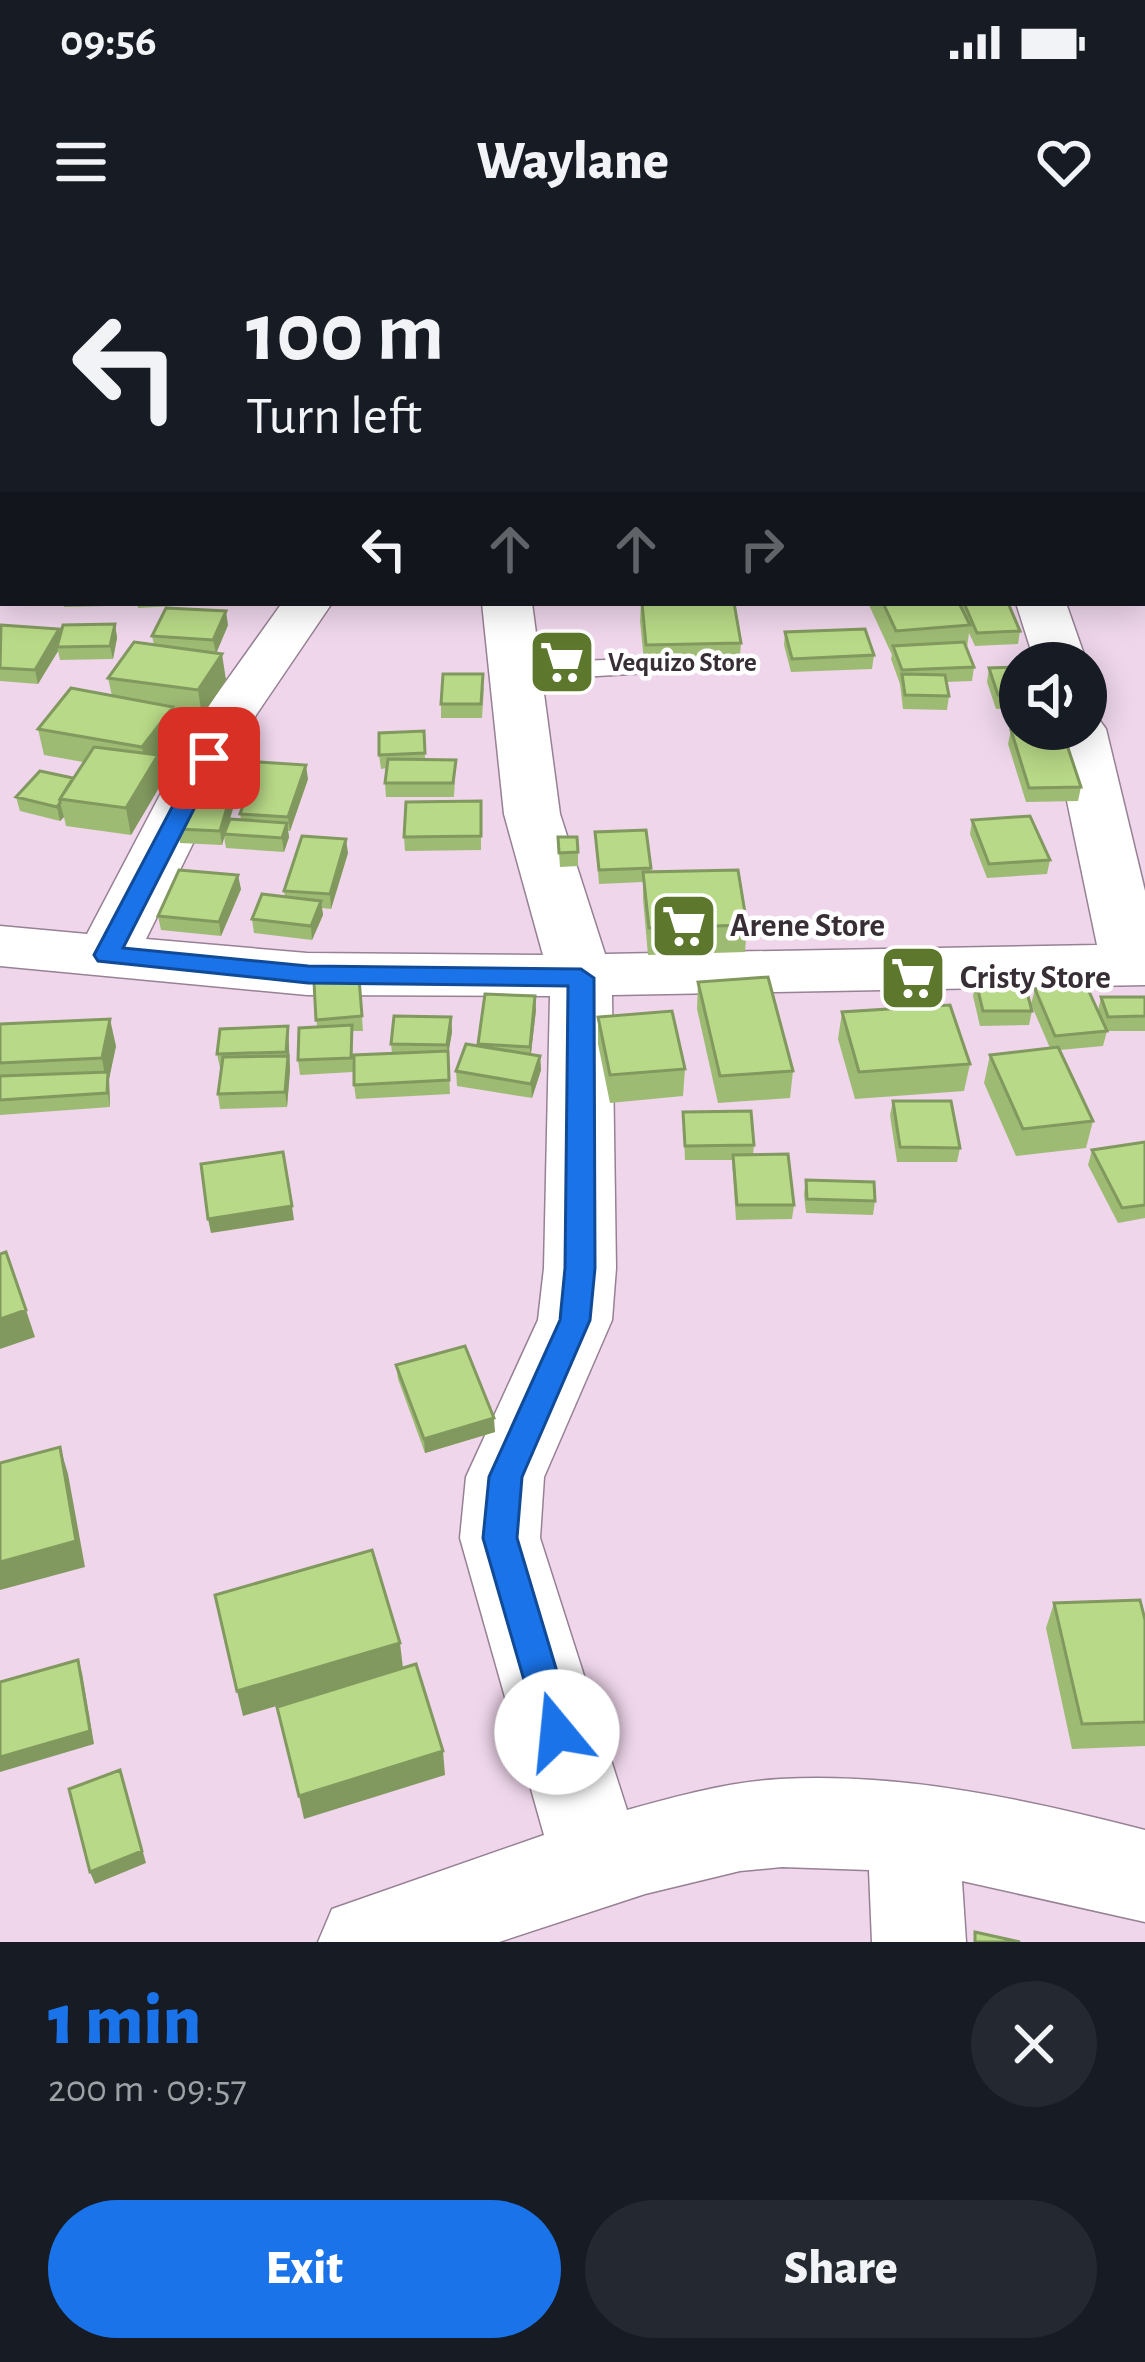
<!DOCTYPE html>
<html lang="en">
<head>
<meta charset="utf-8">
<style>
	:root { --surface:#171b24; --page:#242831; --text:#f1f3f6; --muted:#9ea1a6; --accent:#1a73e8 }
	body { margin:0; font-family:"Alegreya Sans",sans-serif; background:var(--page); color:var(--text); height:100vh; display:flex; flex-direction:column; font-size:45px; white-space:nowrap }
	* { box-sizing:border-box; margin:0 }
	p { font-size:39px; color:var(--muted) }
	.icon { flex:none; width:66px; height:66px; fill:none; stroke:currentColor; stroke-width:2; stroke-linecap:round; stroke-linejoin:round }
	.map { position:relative; height:1702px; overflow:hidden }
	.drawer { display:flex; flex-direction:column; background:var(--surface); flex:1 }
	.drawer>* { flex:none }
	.hud { position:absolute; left:0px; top:0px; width:1146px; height:366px; box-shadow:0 6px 30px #0003; background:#171b24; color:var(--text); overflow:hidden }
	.fabs { position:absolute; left:999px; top:402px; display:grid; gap:24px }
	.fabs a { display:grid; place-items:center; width:108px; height:108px; border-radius:50%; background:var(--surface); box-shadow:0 6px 30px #0003; font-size:60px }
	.pin { position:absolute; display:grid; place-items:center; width:102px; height:102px; color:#fff; margin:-51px; border-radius:24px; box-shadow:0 6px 18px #0006 }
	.me { position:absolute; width:132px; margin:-66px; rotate:343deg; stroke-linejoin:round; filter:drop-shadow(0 0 9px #0008) }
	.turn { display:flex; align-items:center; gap:42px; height:252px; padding:0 48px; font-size:54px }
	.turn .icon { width:156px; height:156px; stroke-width:2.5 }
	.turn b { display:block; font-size:84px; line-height:102px }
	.lanes { display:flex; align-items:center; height:114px; padding:0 48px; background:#0003; justify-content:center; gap:60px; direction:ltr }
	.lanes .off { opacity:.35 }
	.round { display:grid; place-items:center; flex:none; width:126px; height:126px; border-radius:63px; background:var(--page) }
	.summary { display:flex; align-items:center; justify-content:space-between; height:204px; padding:0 48px }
	h1 { font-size:72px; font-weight:800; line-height:90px; color:var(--accent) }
	.action { display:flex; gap:24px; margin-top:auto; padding:24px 48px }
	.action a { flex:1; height:138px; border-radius:72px; background:var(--accent); color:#fff; font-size:48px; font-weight:800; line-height:138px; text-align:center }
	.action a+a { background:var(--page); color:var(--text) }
	.status { display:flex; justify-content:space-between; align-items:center; height:84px; padding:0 60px; background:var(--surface); direction:ltr }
	.status svg { height:33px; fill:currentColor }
	header { display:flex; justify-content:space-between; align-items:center; height:156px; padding:0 48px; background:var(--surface); font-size:54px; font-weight:800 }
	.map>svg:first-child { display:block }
</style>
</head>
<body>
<div class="status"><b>09:56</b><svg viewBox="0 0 49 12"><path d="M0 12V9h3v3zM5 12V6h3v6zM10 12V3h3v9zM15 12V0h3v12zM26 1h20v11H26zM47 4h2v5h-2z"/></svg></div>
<header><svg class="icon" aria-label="menu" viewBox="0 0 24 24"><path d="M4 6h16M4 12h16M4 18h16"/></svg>Waylane<svg class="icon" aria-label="heart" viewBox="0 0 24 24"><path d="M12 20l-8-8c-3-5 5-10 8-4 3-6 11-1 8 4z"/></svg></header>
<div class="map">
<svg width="1145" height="1702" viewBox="0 0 1145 1702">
	<rect width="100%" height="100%" fill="#efd6eb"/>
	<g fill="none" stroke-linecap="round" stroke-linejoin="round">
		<defs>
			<path id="lane" d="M637,419L647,421L651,427L647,433L515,441L501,432L515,423Z"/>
			<path id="street" d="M0,0H18L20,3H3L0,16Z
				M237,0H275L236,3Z
				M599,0H637V3H599Z
				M731,0H769L730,3Z
				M1143,184H1145V210H1143Z
				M0,307H3L0,344Z
				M282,363H332L256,475L146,699L307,713L543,715L504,574L482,363H532L560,574L605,714L1097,705L1052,489H1086V475L1098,478L1106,489L1145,651V745L612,755L616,1028L612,1080L544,1237L540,1298L627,1570C677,1556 728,1542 780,1539C901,1532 1029,1560 1145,1590V1682L962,1641L966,1702H872L869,1630L782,1627L740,1631L645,1654L499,1702H318L332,1669L544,1595L460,1298L466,1237L538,1080L544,1028L550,756L307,755L0,726V686L87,694L202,475Z
				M1016,363H1066L1087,423L1086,424L1035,423Z"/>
		</defs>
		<use href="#lane" stroke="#978194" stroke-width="3"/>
		<use href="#street" stroke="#978194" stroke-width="3"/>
		<use href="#lane" fill="#fff" fill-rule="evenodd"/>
		<use href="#street" fill="#fff" fill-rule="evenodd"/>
	</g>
	<path fill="#9ebb74" d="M159,0H208L206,2L225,3H159Z
		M925,0H973L972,3H925Z
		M1143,255H1145V319L1143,318Z
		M63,363H107V366L64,367Z
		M137,363H190V365L138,368Z
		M641,363H734L741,403L739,429L645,431L640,381Z
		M868,363H1008L1020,391L1018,404L975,406L969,393L967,408L974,427L972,441L946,442L949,456L947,470L903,469L900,444L891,419L892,415Z
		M115,384L117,398L113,419L60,420L58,411L38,444L0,441V386L59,389L60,393Z
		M228,385L216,413L226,440L202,476L174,472L177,493L159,518L163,541L131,595L66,586L64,577L60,581L20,571L16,557L73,538L83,522L44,515L38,489L112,456L108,438L154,405L152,396Z
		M785,392L874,415L872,429L791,432L784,405Z
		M1020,427V468L996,469L987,442L989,428Z
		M484,447L482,478H441V464Z
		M1011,490L1081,547L1078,561L1026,562L1008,504Z
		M424,491L425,519L456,520L454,557H386L385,543L387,528L381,529L379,515Z
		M237,534L239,548L230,579H241L240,574L308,539L290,591H288L289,597L284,612L226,608L224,597L222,605L180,603L178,589Z
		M481,561V610L405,611L404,597Z
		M972,580L1050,620L1047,634L987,638L970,594Z
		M595,592L651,628V632L747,685L745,712L648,715L643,659V642L599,644Z
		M558,597L578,612V626L560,627Z
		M348,613L331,669L322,668L323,675L312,700L254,693L252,679L285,657L284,651Z
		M241,649L221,696L161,690L158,676Z
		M359,738L363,791H352L353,832L300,835L298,820L317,787L314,742Z
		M698,742L793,831L790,858L718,863L697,769Z
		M976,742L1032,771L1029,785L980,786L973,756Z
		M1035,749L1098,771L1101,757H1145V791H1107L1103,806L1060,810L1093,881L1086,908L1016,916L984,843L990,815L1050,808L1031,764Z
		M485,754L536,770L531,814L540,816L541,830L532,858L457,846L456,831L478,806Z
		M842,772L970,824L964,851L855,859L838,799Z
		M451,777L452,792L448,815L450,854L356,859L354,845L392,813L391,804Z
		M598,777L685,829L683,856L610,863L598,804Z
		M0,784L116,806L109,839L110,867L0,875Z
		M288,786L290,830L287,867L220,869L218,854L221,828H220L217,814Z
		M893,861L960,908L957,922H897L890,875Z
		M683,872L754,905L753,915L794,965L792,979L736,980L732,920H685Z
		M1145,902V978L1118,983L1088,925L1092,910Z
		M806,940L875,961L873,975L806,973L804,954Z
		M396,1125L495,1192L425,1213L398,1139Z
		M1054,1363L1145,1380V1506L1072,1509L1046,1388Z"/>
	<path fill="#81985e" d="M226,371L228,385L216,414L213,400Z
		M115,384L117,398L113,419L110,406Z
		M59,389L62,403L57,407L58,411L38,444L35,430Z
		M222,414L226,440L202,476L198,450Z
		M173,467L177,493L159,518L163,541L131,595L126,568L147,533L142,507Z
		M306,525L308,539L290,591L288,577Z
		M237,534L239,548L222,605L220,591Z
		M60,563L64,577L60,581L57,567Z
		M287,583L289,597L284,612L282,598Z
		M346,599L348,613L331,669L330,654Z
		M238,635L241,649L221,696L219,682Z
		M321,661L323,675L312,700L311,686Z
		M535,756L536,770L530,821V807Z
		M451,777L452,792L448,815L450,854L447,805Z
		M110,779L116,806L109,839L110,867L102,818Z
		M288,786L290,830L287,867L285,852Z
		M540,816L541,830L532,858L531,844Z
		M292,966L294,980L211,993L208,979Z
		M26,1070L35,1097L0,1109V1079Z
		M494,1178L495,1192L425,1213L424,1199Z
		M60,1207L68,1234L85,1327L0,1350V1322Z
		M400,1403L403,1428L243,1476L237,1451Z
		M78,1420L82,1433L94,1504L0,1532V1517Z
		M443,1511L445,1535L304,1579L299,1556Z
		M120,1530L146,1623L95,1644L90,1632Z"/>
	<path fill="#b8d987" stroke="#81985e" stroke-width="3" d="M463,0H515L513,3H461Z
		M520,0H548V3H520Z
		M926,0H948L949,3H926Z
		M992,0H1052L1053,3H993Z
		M1128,0H1145V12H1143V3H1127Z
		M0,129H3V148H0Z
		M1143,153H1145V178H1143Z
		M1143,255H1145V293L1143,292Z
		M3,326V349H0V333Z
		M642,363H734L741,403L646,405Z
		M883,363H959L970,385L896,391Z
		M964,363H1008L1020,391L977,393Z
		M166,368L226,371L213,400L152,396Z
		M115,384L110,406L57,407L63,385Z
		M1,385L59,389L35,430L0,428Z
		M865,389L874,415L792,419L785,392Z
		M134,402L222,414L198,450L108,438Z
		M964,402L974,427L902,430L893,406Z
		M1020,427V454L998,455L989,428Z
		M443,434H483L481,464H441Z
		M902,434L945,435L949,456L905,455Z
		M71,448L173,467L142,507L38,489Z
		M1011,490H1062L1081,547L1029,548Z
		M424,491L425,513L379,515V493Z
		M94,507L158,515L126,568L60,559Z
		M388,519L456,520L453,543H385Z
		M259,522L306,525L288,577L240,574Z
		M40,531L73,538L60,559V563L57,567L16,557Z
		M197,532L237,534L220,591L178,589Z
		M481,561V596L404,597L406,562Z
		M1030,576L1050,620L989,624L972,580Z
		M230,579L287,583L282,598L224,594Z
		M646,590L651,628L599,630L595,592Z
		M302,596L346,599L330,654L284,651Z
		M558,597H577L578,612L559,613Z
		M179,630L238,635L219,682L158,676Z
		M738,630L747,685L649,688L643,632Z
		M262,654L321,661L311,686L252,679Z
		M768,737L793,831L720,836L698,742Z
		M359,738L362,776L316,780L314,742Z
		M1024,741L1032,771H983L976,742Z
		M1086,745L1107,791L1055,796L1035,749Z
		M485,754L535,756L530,807L478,804Z
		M1101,757H1145V776L1108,777Z
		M950,765L970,824L859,832L842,772Z
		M672,771L685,829L610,835L598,777Z
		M394,776L451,777L447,805L391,804Z
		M110,779L102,818L0,823V784Z
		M352,785L351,818L298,820L299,788Z
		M288,786L286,812L217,814L220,789Z
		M466,804L540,816L531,844L456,831Z
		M1058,807L1093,881L1023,889L990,815Z
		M448,811L449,840L354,845V815Z
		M288,816L285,852L218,854L223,817Z
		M108,832L107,853L0,860V836Z
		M893,861H951L960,908L900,907Z
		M751,871L754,905L685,906L683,872Z
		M1145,902V965L1122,968L1092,910Z
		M283,912L292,966L208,979L201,924Z
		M788,914L794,965H737L733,915Z
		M806,940L874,942L875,961L807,959Z
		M6,1012L26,1070L0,1079V1014Z
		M465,1106L494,1178L424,1199L396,1125Z
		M60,1207L76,1301L0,1322V1223Z
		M372,1310L400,1403L237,1451L215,1355Z
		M1140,1360L1145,1380V1482L1082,1484L1054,1363Z
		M78,1420L90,1491L0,1517V1442Z
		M416,1424L443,1511L299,1556L277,1467Z
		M120,1530L142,1611L90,1632L69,1549Z
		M975,1692L1020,1702H975Z"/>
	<path fill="#1a73e8" stroke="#114b97" stroke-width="3" d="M209,511L220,518L123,708L308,726L581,729L594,738L595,1028L590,1080L522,1237L517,1298L575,1492L570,1504L557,1509L544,1504L539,1492L483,1298L489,1237L560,1080L565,1028L568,746L308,743L98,721L94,715L198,518Z"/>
	<defs>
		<symbol id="supermarket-square" viewBox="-11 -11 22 22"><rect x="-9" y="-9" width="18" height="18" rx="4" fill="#5d782c" stroke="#fff"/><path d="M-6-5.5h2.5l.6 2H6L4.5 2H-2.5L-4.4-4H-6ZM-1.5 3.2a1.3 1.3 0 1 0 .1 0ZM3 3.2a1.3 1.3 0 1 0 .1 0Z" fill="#fff"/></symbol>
	</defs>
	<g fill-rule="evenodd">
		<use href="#supermarket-square" x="524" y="384" width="76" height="76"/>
		<use href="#supermarket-square" x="646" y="648" width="76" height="76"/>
		<use href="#supermarket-square" x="875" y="700" width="76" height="76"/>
	</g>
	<g text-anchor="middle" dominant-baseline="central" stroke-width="9" stroke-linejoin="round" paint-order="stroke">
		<g font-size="27" font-weight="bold" fill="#372e36" stroke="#fff" text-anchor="start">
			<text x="608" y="422">Vequizo Store</text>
		</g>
		<g font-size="33" font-weight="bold" fill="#372e36" stroke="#fff" text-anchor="start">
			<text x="730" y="686">Arene Store</text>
			<text x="960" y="738">Cristy Store</text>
		</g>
	</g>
</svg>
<div class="fabs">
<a><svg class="icon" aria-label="sound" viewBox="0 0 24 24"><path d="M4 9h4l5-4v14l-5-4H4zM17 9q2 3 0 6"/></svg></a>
</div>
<div class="pin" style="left:209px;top:518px;background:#d93025"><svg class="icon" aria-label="arrive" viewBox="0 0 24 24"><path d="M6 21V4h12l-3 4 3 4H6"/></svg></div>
<svg class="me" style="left:557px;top:1492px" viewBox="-20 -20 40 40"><circle r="19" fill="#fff"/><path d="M0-13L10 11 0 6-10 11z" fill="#1a73e8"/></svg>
<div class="hud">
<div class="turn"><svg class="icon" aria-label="left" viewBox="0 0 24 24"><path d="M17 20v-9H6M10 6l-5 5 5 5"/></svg><div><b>100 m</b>Turn left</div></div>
<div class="lanes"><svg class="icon" aria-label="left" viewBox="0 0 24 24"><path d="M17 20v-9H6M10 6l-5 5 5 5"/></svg><svg class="icon off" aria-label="ahead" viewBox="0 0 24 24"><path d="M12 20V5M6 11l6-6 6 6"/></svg><svg class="icon off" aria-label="ahead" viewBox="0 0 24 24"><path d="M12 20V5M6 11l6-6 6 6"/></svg><svg class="icon off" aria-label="right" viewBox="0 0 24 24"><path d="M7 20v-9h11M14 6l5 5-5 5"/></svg></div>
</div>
</div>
<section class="drawer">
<div class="summary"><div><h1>1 min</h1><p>200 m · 09:57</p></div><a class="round"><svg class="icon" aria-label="close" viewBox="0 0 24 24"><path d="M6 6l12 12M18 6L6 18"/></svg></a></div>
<div class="action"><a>Exit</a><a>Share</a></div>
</section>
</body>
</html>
